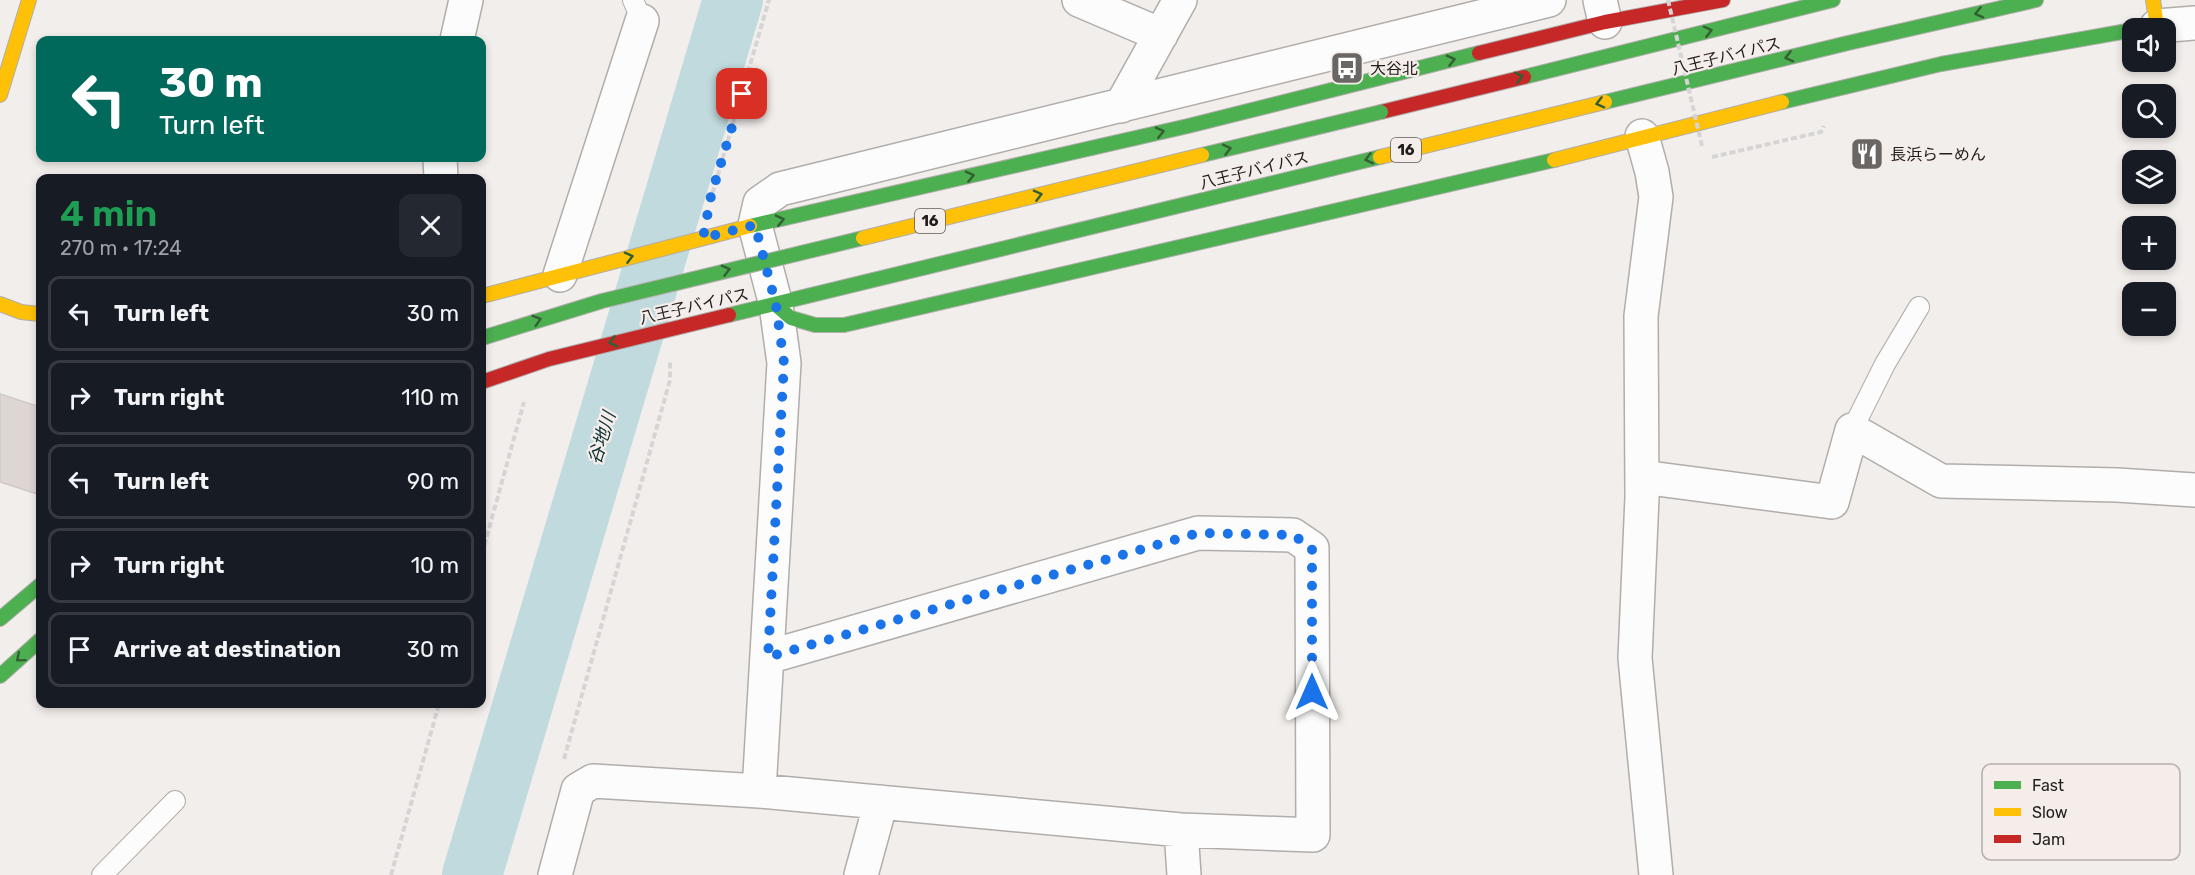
<!DOCTYPE html>
<html lang="en">
<head>
<meta charset="utf-8">
<style>
	:root { --surface:#171b24; --page:#242831; --text:#f1f3f6; --muted:#9ea1a6; --line:#363941 }
	body { margin:0; font-family:Rubik,"Noto Sans JP",sans-serif; background:var(--page); color:var(--text); height:100vh; display:flex; flex-direction:column; font-size:22px; white-space:nowrap }
	* { box-sizing:border-box; margin:0 }
	p { font-size:20px; color:var(--muted) }
	.icon { flex:none; width:33px; height:33px; fill:none; stroke:currentColor; stroke-width:2; stroke-linecap:round; stroke-linejoin:round }
	.map { position:relative; flex:1; overflow:hidden }
	.drawer { position:absolute; left:36px; top:174px; width:450px; height:534px; display:flex; flex-direction:column; background:var(--surface); border-radius:12px; box-shadow:0 3px 9px #0003 }
	.drawer>* { flex:none }
	.top-card { position:absolute; left:36px; top:36px; width:450px; height:126px; border-radius:12px; box-shadow:0 3px 9px #0003; background:#00695c; color:#fff; overflow:hidden }
	.buttons { position:absolute; left:2122px; top:18px; display:grid; gap:12px }
	.buttons a { display:grid; place-items:center; width:54px; height:54px; border-radius:12px; background:var(--surface); box-shadow:0 3px 9px #0003; font-size:30px }
	.pin { position:absolute; display:grid; place-items:center; width:51px; height:51px; color:#fff; margin:-26px; border-radius:12px; box-shadow:0 3px 9px #0006 }
	.me { position:absolute; width:66px; margin:-33px; rotate:0deg; stroke-linejoin:round; filter:drop-shadow(0 0 4px #0008) }
	.turn { display:flex; align-items:center; gap:21px; height:126px; padding:0 24px; font-size:27px }
	.turn .icon { width:78px; height:78px; stroke-width:2.5 }
	.turn b { display:block; font-size:42px; line-height:51px }
	.round { display:grid; place-items:center; flex:none; width:63px; height:63px; border-radius:12px; background:var(--page) }
	.head { display:flex; align-items:center; justify-content:space-between; height:102px; padding:0 24px }
	h1 { font-size:36px; font-weight:600; line-height:45px; color:#1e9e55 }
	ul { padding:0; list-style:none }
	li { display:flex; align-items:center; gap:18px; height:75px; margin:0 12px 9px; padding:0 12px; border:3px solid var(--line); border-radius:12px }
	li div { flex:1 }
	li b { display:block; font-size:22px }
	li em { font-style:normal }
	.map>svg:first-child { display:block }
</style>
</head>
<body>
<div class="map">
<svg width="2195" height="875" viewBox="0 0 2195 875">
	<rect width="100%" height="100%" fill="#f2eeec"/>
	<g fill="none" stroke-linecap="round" stroke-linejoin="round">
		<path stroke="#c0dadd" stroke-width="60" d="M472,875C557,583 648,292 733,0"/>
	</g>
	<path fill="#ddd6d2" stroke="#cecac9" stroke-width="1.5" d="M0,394L40,407V495L0,482Z"/>
	<g fill="none" stroke-linecap="round" stroke-linejoin="round">
		<defs>
			<path id="lane" d="M633,0L642,21
				M1852,430L1885,364L1919,307
				M102,875L175,801"/>
			<path id="street" d="M1079,0L1161,35
				M1600,0L1605,22
				M2157,26L2195,23
				M457,40L466,0
				M1121,106L1180,0
				M1642,136L1652,172L1656,197L1641,316L1642,497L1635,658L1656,875
				M440,158L441,178
				M560,275L642,21
				M1642,477L1832,502L1852,430L1941,481L2117,485L2195,490
				M759,791L784,363L776,305L755,225L760,203L780,189L1549,0
				M1181,830L1184,875
				M555,875L578,790L593,781L759,791L1181,830L1313,835L1312,548L1293,535L1198,533L768,657
				M861,875L881,802"/>
			<path id="fast" d="M1524,77L1833,0
				M1605,102L1848,43L2036,0
				M1782,102L1941,64L2133,30
				M750,226L1188,126L1479,53
				M776,305L791,318L815,325H844L1554,160
				M729,315L1380,157
				M0,619L40,585
				M0,676L40,640"/>
			<path id="slow" d="M2153,0L2157,26
				M0,95L29,0
				M1380,157L1605,102
				M1554,160L1782,102
				M482,296L750,226
				M0,304L21,312L40,314"/>
			<path id="jam" d="M1479,53L1605,22L1723,0
				M1381,112L1524,77
				M482,382L549,359L729,315"/>
		</defs>
		<use href="#lane" stroke="#b0adab" stroke-width="22"/>
		<use href="#street" stroke="#b0adab" stroke-width="36"/>
		<use href="#fast" stroke="#b0adab" stroke-width="16"/>
		<use href="#slow" stroke="#b0adab" stroke-width="16"/>
		<use href="#jam" stroke="#b0adab" stroke-width="16"/>
		<path stroke="#d6d4d4" stroke-width="4" stroke-dasharray="6 3" stroke-linecap="butt" d="M1712,157L1821,132L1824,126
			M710,202L769,0
			M482,554L524,402
			M564,759L670,380V361
			M391,875L439,704"/>
		<use href="#lane" stroke="#fdfcfc" stroke-width="20"/>
		<use href="#street" stroke="#fdfcfc" stroke-width="33"/>
		<use href="#fast" stroke="#4caf50" stroke-width="14"/>
		<use href="#slow" stroke="#ffc107" stroke-width="14"/>
		<use href="#jam" stroke="#c62828" stroke-width="14"/>
		<defs>
			<path id="fast-bridge" d="M1202,155L1381,112
				M482,338L602,301L863,238"/>
			<path id="slow-bridge" d="M863,238L1202,155"/>
		</defs>
		<use href="#fast-bridge" stroke="#b0adab" stroke-width="16" stroke-linecap="butt"/>
		<use href="#slow-bridge" stroke="#b0adab" stroke-width="16" stroke-linecap="butt"/>
		<path stroke="#d6d4d4" stroke-width="4" stroke-dasharray="6 3" stroke-linecap="butt" d="M1668,0L1702,146"/>
		<use href="#fast-bridge" stroke="#4caf50" stroke-width="14"/>
		<use href="#slow-bridge" stroke="#ffc107" stroke-width="14"/>
	</g>
	<defs><path id="oneway-chevron" d="M-2-3.5L2.5 0L-2 3.5" fill="none" stroke-width="1.6" stroke-linecap="round" stroke-linejoin="round" transform="scale(1.5)"/></defs>
	<g stroke="#345f33">
		<use href="#oneway-chevron" transform="translate(1979 13) rotate(167)"/>
		<use href="#oneway-chevron" transform="translate(1708 31) rotate(-14)"/>
		<use href="#oneway-chevron" transform="translate(1789 57) rotate(166)"/>
		<use href="#oneway-chevron" transform="translate(1451 60) rotate(-14)"/>
		<use href="#oneway-chevron" transform="translate(1519 77) rotate(-14)"/>
		<use href="#oneway-chevron" transform="translate(1600 103) rotate(166)"/>
		<use href="#oneway-chevron" transform="translate(1160 132) rotate(-13)"/>
		<use href="#oneway-chevron" transform="translate(1227 149) rotate(-14)"/>
		<use href="#oneway-chevron" transform="translate(1369 159) rotate(166)"/>
		<use href="#oneway-chevron" transform="translate(970 176) rotate(-13)"/>
		<use href="#oneway-chevron" transform="translate(1038 195) rotate(-14)"/>
		<use href="#oneway-chevron" transform="translate(780 220) rotate(-13)"/>
		<use href="#oneway-chevron" transform="translate(629 257) rotate(-14)"/>
		<use href="#oneway-chevron" transform="translate(726 270) rotate(-14)"/>
		<use href="#oneway-chevron" transform="translate(537 320) rotate(-17)"/>
		<use href="#oneway-chevron" transform="translate(613 342) rotate(165)"/>
		<use href="#oneway-chevron" transform="translate(20 658) rotate(140)"/>
	</g>
	<g fill="none" stroke-linecap="round" stroke-linejoin="round">
		<path stroke="#1a73e8" stroke-width="10" stroke-dasharray="0 18" d="M742,94L711,196L703,238L755,225L776,305L784,363L768,657L1198,533L1293,535L1312,548V692"/>
	</g>
	<defs>
		<symbol id="bus-square" viewBox="-11 -11 22 22"><rect x="-9" y="-9" width="18" height="18" rx="4" fill="#6a6664" stroke="#f5ede9"/><path d="M-5-6H5V4H4V6H2V4H-2V6H-4V4H-5ZM-3.5-4V0h7V-4ZM-3.5 1.2v1.5H-2V1.2ZM2 1.2v1.5H3.5V1.2Z" fill="#fff"/></symbol>
		<symbol id="restaurant-square" viewBox="-11 -11 22 22"><rect x="-9" y="-9" width="18" height="18" rx="4" fill="#6a6664" stroke="#f5ede9"/><path d="M-5-6h1v4h1v-4h1v4h1v-4h1v5L-1.5 .5V6h-2V.5L-5-1ZM5-6V6H3V1.5H1.5Q1.5-4 5-6Z" fill="#fff"/></symbol>
	</defs>
	<g fill-rule="evenodd">
		<use href="#bus-square" x="1328" y="49" width="38" height="38"/>
		<use href="#restaurant-square" x="1848" y="135" width="38" height="38"/>
	</g>
	<g text-anchor="middle" dominant-baseline="central" stroke-width="4.5" stroke-linejoin="round" paint-order="stroke">
		<g fill="#f5ede9" stroke="#605b59" stroke-width="1.5">
			<rect x="1391" y="138" width="30" height="24" rx="4.5"/>
			<rect x="915" y="209" width="30" height="24" rx="4.5"/>
		</g>
		<g font-size="15" font-weight="bold" fill="#201d1b">
			<text x="1406" y="150">16</text>
			<text x="930" y="221">16</text>
		</g>
		<g font-size="16" fill="#201d1b" stroke="#f5ede9">
			<text transform="translate(1726 56) rotate(-14)">八王子バイパス</text>
			<text transform="translate(1254 170) rotate(-14)">八王子バイパス</text>
			<text transform="translate(694 306) rotate(-13)">八王子バイパス</text>
		</g>
		<g font-size="16" fill="#201d1b" stroke="#f5ede9" text-anchor="start">
			<text x="1370" y="68">大谷北</text>
			<text x="1890" y="154">長浜らーめん</text>
		</g>
		<g font-size="18" font-style="italic" fill="#083034" stroke="#f5ede9">
			<text transform="translate(602 438) rotate(-73)">谷地川</text>
		</g>
	</g>
	<rect x="1982" y="764" width="198" height="96" rx="9" fill="#f5ede9" stroke="#b5afab" stroke-width="1.5"/>
	<rect x="1994" y="781" width="27" height="8" fill="#4caf50"/>
	<rect x="1994" y="808" width="27" height="8" fill="#ffc107"/>
	<rect x="1994" y="835" width="27" height="8" fill="#c62828"/>
	<g font-size="16" fill="#201d1b">
		<text x="2032" y="791">Fast</text>
		<text x="2032" y="818">Slow</text>
		<text x="2032" y="845">Jam</text>
	</g>
</svg>
<div class="buttons">
<a><svg class="icon" aria-label="sound" viewBox="0 0 24 24"><path d="M4 9h4l5-4v14l-5-4H4zM17 9q2 3 0 6"/></svg></a>
<a><svg class="icon" aria-label="search" viewBox="0 0 24 24"><circle cx="10" cy="10" r="6"/><path d="M15 15l6 6"/></svg></a>
<a><svg class="icon" aria-label="layers" viewBox="0 0 24 24"><path d="M12 4l9 5-9 5-9-5zM3 14l9 5 9-5"/></svg></a>
<a>+</a>
<a>−</a>
</div>
<div class="pin" style="left:742px;top:94px;background:#d93025"><svg class="icon" aria-label="arrive" viewBox="0 0 24 24"><path d="M6 21V4h12l-3 4 3 4H6"/></svg></div>
<svg class="me" style="left:1312px;top:692px" viewBox="-20 -20 40 40"><path d="M0-17L14 15 0 8-14 15z" fill="#1a73e8" stroke="#fff" stroke-width="4"/></svg>
<div class="top-card">
<div class="turn"><svg class="icon" aria-label="left" viewBox="0 0 24 24"><path d="M17 20v-9H6M10 6l-5 5 5 5"/></svg><div><b>30 m</b>Turn left</div></div>
</div>
<section class="drawer">
<div class="head"><div><h1>4 min</h1><p>270 m · 17:24</p></div><a class="round"><svg class="icon" aria-label="close" viewBox="0 0 24 24"><path d="M6 6l12 12M18 6L6 18"/></svg></a></div>
<ul>
<li><svg class="icon" aria-label="left" viewBox="0 0 24 24"><path d="M17 20v-9H6M10 6l-5 5 5 5"/></svg><div><b>Turn left</b></div><em>30 m</em></li>
<li><svg class="icon" aria-label="right" viewBox="0 0 24 24"><path d="M7 20v-9h11M14 6l5 5-5 5"/></svg><div><b>Turn right</b></div><em>110 m</em></li>
<li><svg class="icon" aria-label="left" viewBox="0 0 24 24"><path d="M17 20v-9H6M10 6l-5 5 5 5"/></svg><div><b>Turn left</b></div><em>90 m</em></li>
<li><svg class="icon" aria-label="right" viewBox="0 0 24 24"><path d="M7 20v-9h11M14 6l5 5-5 5"/></svg><div><b>Turn right</b></div><em>10 m</em></li>
<li><svg class="icon" aria-label="arrive" viewBox="0 0 24 24"><path d="M6 21V4h12l-3 4 3 4H6"/></svg><div><b>Arrive at destination</b></div><em>30 m</em></li>
</ul>
</section>
</div>
</body>
</html>
